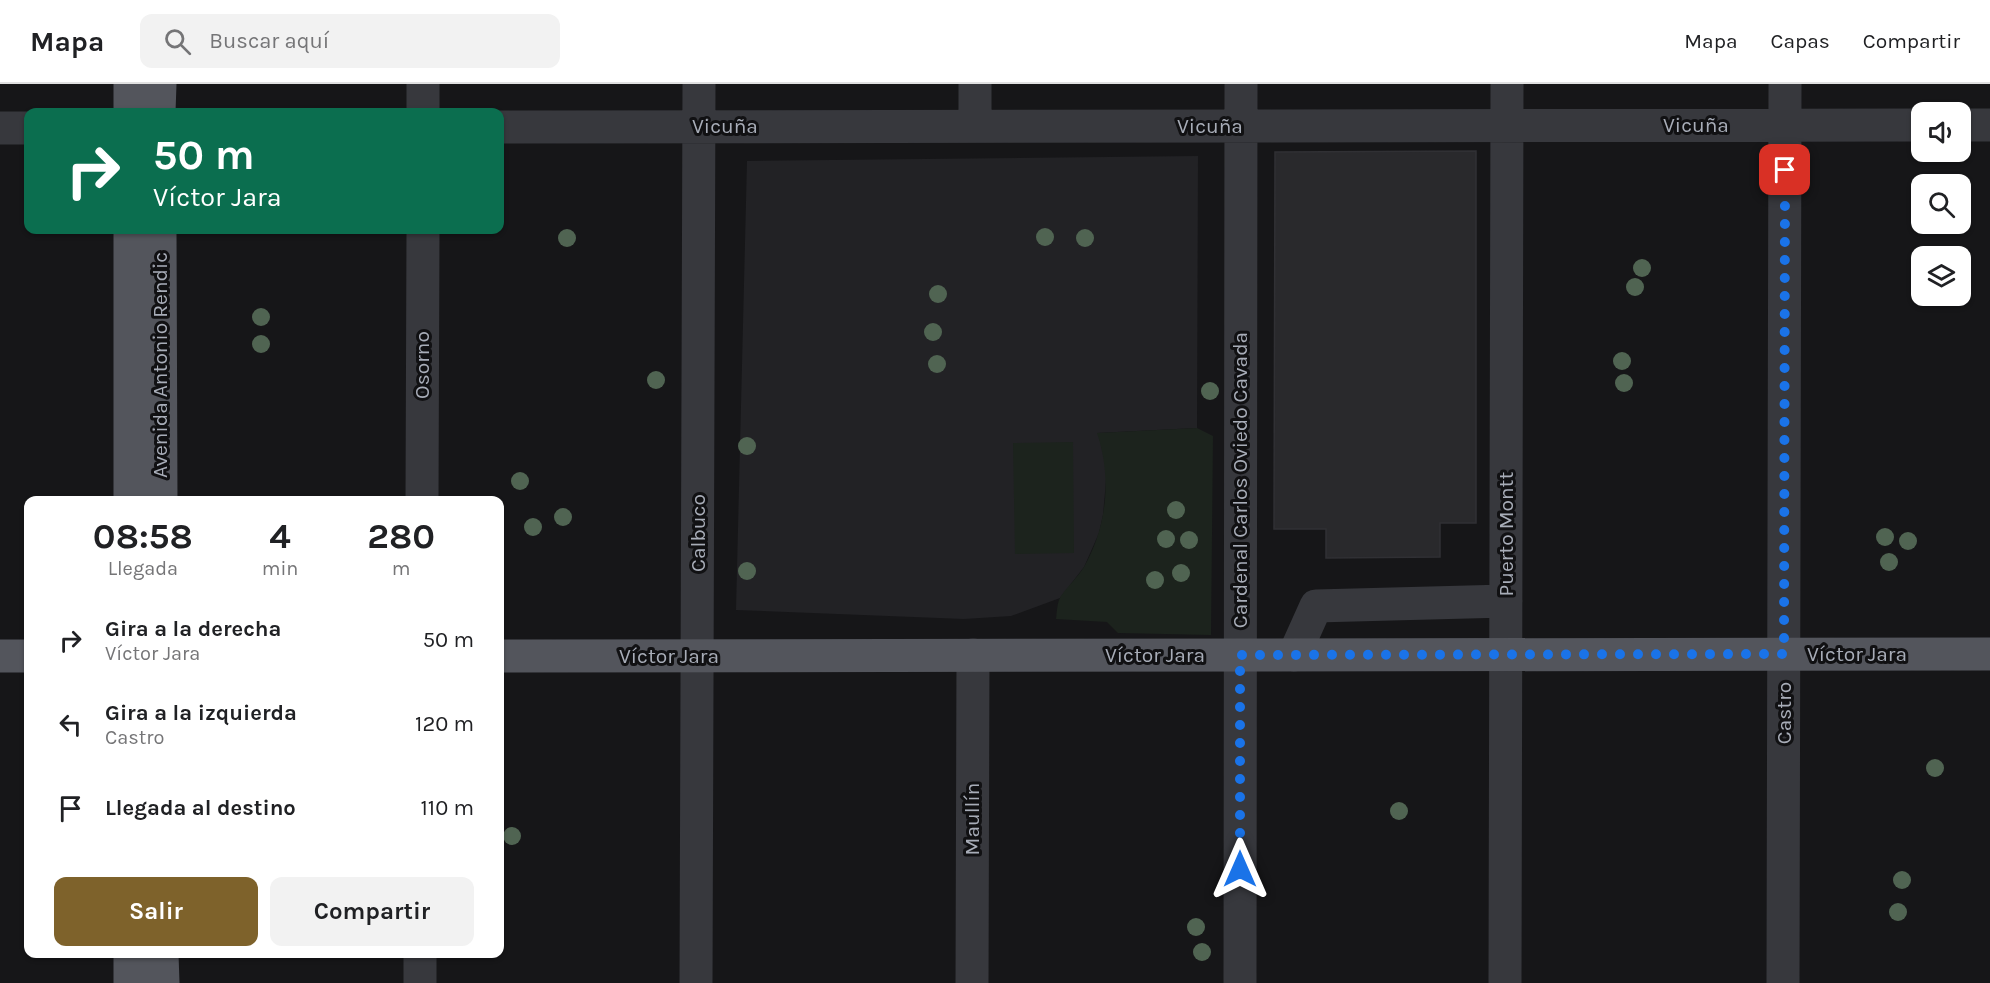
<!DOCTYPE html>
<html lang="es">
<head>
<meta charset="utf-8">
<style>
	:root { --surface:#fff; --page:#f2f2f2; --text:#202124; --muted:#757577; --line:#e0e0e0; --accent:#7e622b }
	body { margin:0; font-family:Karla,sans-serif; background:var(--page); color:var(--text); height:100vh; display:flex; flex-direction:column; font-size:22px; white-space:nowrap }
	* { box-sizing:border-box; margin:0 }
	p { font-size:20px; color:var(--muted) }
	.icon { flex:none; width:33px; height:33px; fill:none; stroke:currentColor; stroke-width:2; stroke-linecap:round; stroke-linejoin:round }
	.map { position:relative; flex:1; overflow:hidden }
	.panel { position:absolute; left:24px; top:412px; width:480px; height:462px; display:flex; flex-direction:column; background:var(--surface); border-radius:12px; box-shadow:0 2px 4px #0004 }
	.panel>* { flex:none }
	.hud { position:absolute; left:24px; top:24px; width:480px; height:126px; border-radius:12px; box-shadow:0 2px 4px #0004; background:#0b6e4f; color:#fff; overflow:hidden }
	.controls { position:absolute; left:1911px; top:18px; display:grid; gap:12px }
	.controls a { display:grid; place-items:center; width:60px; height:60px; border-radius:12px; background:var(--surface); box-shadow:0 2px 4px #0004; font-size:30px }
	.pin { position:absolute; display:grid; place-items:center; width:51px; height:51px; color:#fff; margin:-26px; border-radius:12px; box-shadow:0 3px 9px #0006 }
	.me { position:absolute; width:66px; margin:-33px; rotate:0deg; stroke-linejoin:round; filter:drop-shadow(0 0 4px #0008) }
	.turn { display:flex; align-items:center; gap:21px; height:126px; padding:0 30px; font-size:27px }
	.turn .icon { width:78px; height:78px; stroke-width:2.5 }
	.turn b { display:block; font-size:42px; line-height:51px }
	.eta { display:flex; justify-content:space-evenly; align-items:center; height:102px; text-align:center }
	.eta b { font-size:36px; font-weight:700; line-height:42px }
	.action { display:flex; gap:12px; margin-top:auto; padding:12px 30px }
	.action a { flex:1; height:69px; border-radius:12px; background:var(--accent); color:#fff; font-size:24px; font-weight:700; line-height:69px; text-align:center }
	.action a+a { background:var(--page); color:var(--text) }
	ul { padding:0; list-style:none }
	li { display:flex; align-items:center; gap:18px; height:84px; padding:0 30px }
	li div { flex:1 }
	li b { display:block; font-size:22px }
	li em { font-style:normal }
	header { display:flex; align-items:center; gap:36px; box-sizing:border-box; height:84px; padding:0 30px; background:var(--surface); border-bottom:2px solid var(--line) }
	header strong { font-size:28px }
	nav { display:flex; gap:33px; margin-inline-start:auto; font-size:21px }
	.search { width:420px; height:54px; background:var(--page); display:flex; align-items:center; gap:15px; box-sizing:border-box; padding:0 21px; border-radius:12px; color:var(--muted); font-size:22px }
	.map>svg:first-child { display:block }
</style>
</head>
<body>
<header>
<strong>Mapa</strong>
<div class="search"><svg class="icon" aria-label="search" viewBox="0 0 24 24"><circle cx="10" cy="10" r="6"/><path d="M15 15l6 6"/></svg>Buscar aquí</div>
<nav><a>Mapa</a><a>Capas</a><a>Compartir</a></nav>
</header>
<div class="map">
<svg width="1990" height="899" viewBox="0 0 1990 899">
	<rect width="100%" height="100%" fill="#161618"/>
	<path fill="#222225" d="M1198,72L1197,344L1098,349L1106,380V397L1103,431L1099,449L1084,483L1060,514L1011,532L964,535L736,526L747,77Z"/>
	<path fill="#1c231d" d="M1197,344L1213,352L1211,551L1118,549L1107,538L1056,535C1057,528 1057,518 1061,512C1068,502 1077,494 1084,483C1107,443 1112,393 1097,349Z
		M1073,358L1074,469L1015,470L1013,359Z"/>
	<path fill="#29292c" stroke="#303034" stroke-width="1.5" d="M1476,67V439H1440V473L1326,474V445H1274L1275,68Z"/>
	<g fill="none" stroke-linecap="round" stroke-linejoin="round">
		<path stroke="#37383d" stroke-width="33" d="M975,0V42
			M423,28V0
			M1960,41H1990
			M500,43L1922,41
			M0,44H28
			M422,417L423,146
			M1294,571L1316,522L1506,517
			M420,899V870
			M696,899L699,0
			M972,899L973,571
			M1240,899L1241,0
			M1505,899L1507,0
			M1783,899L1785,0"/>
		<path stroke="#53555c" stroke-width="33" d="M130,28V0
			M159,28L160,0
			M130,146V417
			M160,146L161,417
			M0,572H28
			M500,572L1990,570
			M130,870V899
			M162,870L163,899"/>
	</g>
	<g fill="#506452">
		<circle cx="1045" cy="153" r="9"/>
		<circle cx="567" cy="154" r="9"/>
		<circle cx="1085" cy="154" r="9"/>
		<circle cx="1642" cy="184" r="9"/>
		<circle cx="1635" cy="203" r="9"/>
		<circle cx="938" cy="210" r="9"/>
		<circle cx="261" cy="233" r="9"/>
		<circle cx="933" cy="248" r="9"/>
		<circle cx="261" cy="260" r="9"/>
		<circle cx="1622" cy="277" r="9"/>
		<circle cx="937" cy="280" r="9"/>
		<circle cx="656" cy="296" r="9"/>
		<circle cx="1624" cy="299" r="9"/>
		<circle cx="1210" cy="307" r="9"/>
		<circle cx="747" cy="362" r="9"/>
		<circle cx="520" cy="397" r="9"/>
		<circle cx="1176" cy="426" r="9"/>
		<circle cx="563" cy="433" r="9"/>
		<circle cx="533" cy="443" r="9"/>
		<circle cx="1885" cy="453" r="9"/>
		<circle cx="1166" cy="455" r="9"/>
		<circle cx="1189" cy="456" r="9"/>
		<circle cx="1908" cy="457" r="9"/>
		<circle cx="1889" cy="478" r="9"/>
		<circle cx="747" cy="487" r="9"/>
		<circle cx="1181" cy="489" r="9"/>
		<circle cx="1155" cy="496" r="9"/>
		<circle cx="1935" cy="684" r="9"/>
		<circle cx="1399" cy="727" r="9"/>
		<circle cx="512" cy="752" r="9"/>
		<circle cx="1902" cy="796" r="9"/>
		<circle cx="1898" cy="828" r="9"/>
		<circle cx="1196" cy="843" r="9"/>
		<circle cx="1202" cy="868" r="9"/>
	</g>
	<g fill="none" stroke-linecap="round" stroke-linejoin="round">
		<path stroke="#1a73e8" stroke-width="10" stroke-dasharray="0 18" d="M1240,785V571L1784,570L1785,86"/>
	</g>
	<g text-anchor="middle" dominant-baseline="central" stroke-width="6" stroke-linejoin="round" paint-order="stroke">
		<g font-size="21" fill="#a8adb8" stroke="#111113">
			<text x="1696" y="41">Vicuña</text>
			<text x="725" y="42">Vicuña</text>
			<text x="1210" y="42">Vicuña</text>
			<text transform="translate(160 281) rotate(-90)">Avenida Antonio Rendic</text>
			<text transform="translate(422 281) rotate(-90)">Osorno</text>
			<text transform="translate(1240 396) rotate(-90)">Cardenal Carlos Oviedo Cavada</text>
			<text transform="translate(698 449) rotate(-90)">Calbuco</text>
			<text transform="translate(1506 450) rotate(-90)">Puerto Montt</text>
			<text x="1857" y="570">Víctor Jara</text>
			<text x="1155" y="571">Víctor Jara</text>
			<text x="669" y="572">Víctor Jara</text>
			<text transform="translate(1784 629) rotate(-90)">Castro</text>
			<text transform="translate(972 735) rotate(-90)">Maullín</text>
		</g>
	</g>
</svg>
<div class="controls">
<a><svg class="icon" aria-label="sound" viewBox="0 0 24 24"><path d="M4 9h4l5-4v14l-5-4H4zM17 9q2 3 0 6"/></svg></a>
<a><svg class="icon" aria-label="search" viewBox="0 0 24 24"><circle cx="10" cy="10" r="6"/><path d="M15 15l6 6"/></svg></a>
<a><svg class="icon" aria-label="layers" viewBox="0 0 24 24"><path d="M12 4l9 5-9 5-9-5zM3 14l9 5 9-5"/></svg></a>
</div>
<div class="pin" style="left:1785px;top:86px;background:#d93025"><svg class="icon" aria-label="arrive" viewBox="0 0 24 24"><path d="M6 21V4h12l-3 4 3 4H6"/></svg></div>
<svg class="me" style="left:1240px;top:785px" viewBox="-20 -20 40 40"><path d="M0-17L14 15 0 8-14 15z" fill="#1a73e8" stroke="#fff" stroke-width="4"/></svg>
<div class="hud">
<div class="turn"><svg class="icon" aria-label="right" viewBox="0 0 24 24"><path d="M7 20v-9h11M14 6l5 5-5 5"/></svg><div><b>50 m</b>Víctor Jara</div></div>
</div>
<section class="panel">
<div class="eta">
<div><b>08:58</b><p>Llegada</p></div>
<div><b>4</b><p>min</p></div>
<div><b>280</b><p>m</p></div>
</div>
<ul>
<li><svg class="icon" aria-label="right" viewBox="0 0 24 24"><path d="M7 20v-9h11M14 6l5 5-5 5"/></svg><div><b>Gira a la derecha</b><p>Víctor Jara</p></div><em>50 m</em></li>
<li><svg class="icon" aria-label="left" viewBox="0 0 24 24"><path d="M17 20v-9H6M10 6l-5 5 5 5"/></svg><div><b>Gira a la izquierda</b><p>Castro</p></div><em>120 m</em></li>
<li><svg class="icon" aria-label="arrive" viewBox="0 0 24 24"><path d="M6 21V4h12l-3 4 3 4H6"/></svg><div><b>Llegada al destino</b></div><em>110 m</em></li>
</ul>
<div class="action"><a>Salir</a><a>Compartir</a></div>
</section>
</div>
</body>
</html>
